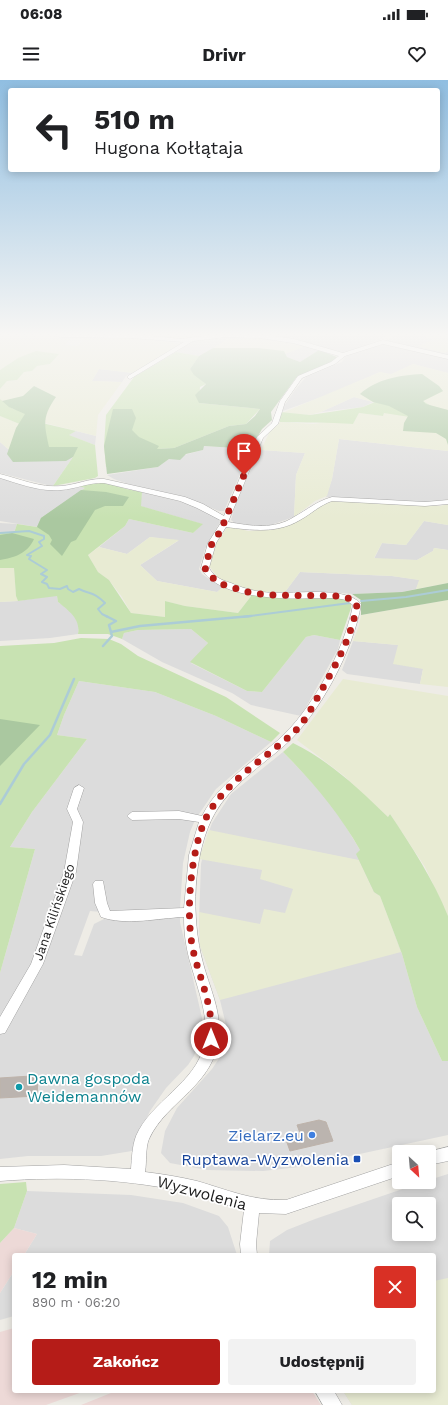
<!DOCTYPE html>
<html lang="pl">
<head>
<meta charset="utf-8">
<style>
	:root { --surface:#fff; --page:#f2f2f2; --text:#202124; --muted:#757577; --accent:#b51c18 }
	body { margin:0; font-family:"Work Sans",sans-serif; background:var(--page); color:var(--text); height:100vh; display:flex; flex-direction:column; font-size:15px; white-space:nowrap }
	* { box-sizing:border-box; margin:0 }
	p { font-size:13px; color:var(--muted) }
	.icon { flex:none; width:22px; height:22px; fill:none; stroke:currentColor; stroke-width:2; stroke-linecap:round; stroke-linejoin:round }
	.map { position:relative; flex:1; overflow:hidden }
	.panel { position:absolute; left:12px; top:1173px; width:424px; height:140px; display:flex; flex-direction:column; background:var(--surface); border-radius:4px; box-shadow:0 2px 10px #0003 }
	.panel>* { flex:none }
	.guide { position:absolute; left:8px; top:8px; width:432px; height:84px; border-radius:4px; box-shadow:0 2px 10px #0003; background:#fff; color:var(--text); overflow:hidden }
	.needle { width:26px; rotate:154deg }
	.fabs { position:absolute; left:392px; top:1065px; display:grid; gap:8px }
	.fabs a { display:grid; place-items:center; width:44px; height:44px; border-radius:4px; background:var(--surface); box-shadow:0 2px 10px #0003; font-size:20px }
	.pin { position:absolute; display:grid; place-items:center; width:34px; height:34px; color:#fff; margin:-41px -17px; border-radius:50% 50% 50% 0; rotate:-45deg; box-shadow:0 0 4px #0007 }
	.pin .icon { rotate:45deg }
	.me { position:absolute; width:44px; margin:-22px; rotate:0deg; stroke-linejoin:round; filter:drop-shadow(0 0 3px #0008) }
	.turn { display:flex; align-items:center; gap:14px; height:84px; padding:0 20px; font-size:18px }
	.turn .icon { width:52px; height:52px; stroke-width:2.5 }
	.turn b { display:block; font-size:28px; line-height:34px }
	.round { display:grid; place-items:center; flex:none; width:42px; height:42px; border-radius:4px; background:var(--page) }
	.summary { display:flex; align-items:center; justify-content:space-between; height:68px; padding:0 20px }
	h1 { font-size:24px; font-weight:700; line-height:30px }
	.cta { display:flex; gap:8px; margin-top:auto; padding:8px 20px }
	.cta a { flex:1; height:46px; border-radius:4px; background:var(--accent); color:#fff; font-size:16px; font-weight:700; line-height:46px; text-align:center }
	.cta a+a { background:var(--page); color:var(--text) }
	.status { display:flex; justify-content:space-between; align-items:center; height:28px; padding:0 20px; background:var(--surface); direction:ltr }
	.status svg { height:11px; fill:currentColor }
	header { display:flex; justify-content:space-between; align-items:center; height:52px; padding:0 20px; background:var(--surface); font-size:18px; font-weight:700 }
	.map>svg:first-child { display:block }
</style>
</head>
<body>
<div class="status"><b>06:08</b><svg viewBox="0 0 49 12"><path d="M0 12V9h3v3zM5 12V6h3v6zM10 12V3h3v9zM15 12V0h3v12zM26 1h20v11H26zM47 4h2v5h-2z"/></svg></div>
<header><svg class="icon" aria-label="menu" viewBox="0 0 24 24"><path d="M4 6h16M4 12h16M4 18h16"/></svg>Drivr<svg class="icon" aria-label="heart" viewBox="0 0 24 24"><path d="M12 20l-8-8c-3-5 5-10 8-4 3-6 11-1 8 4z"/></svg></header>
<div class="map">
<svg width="448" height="1325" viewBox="0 0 448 1325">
	<rect width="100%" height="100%" fill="#eeece6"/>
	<path fill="#dcdcdc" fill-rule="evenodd" d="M209,253H395L345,273H339L283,257L244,254H206Z
		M402,253H418L435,260L418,266L445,273L448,271V275L385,261Z
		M227,256L271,258L319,270L300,282L287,277L213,268L199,276L176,272L193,261Z
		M379,264H385L448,278V293L413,284L391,295L380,292L330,314L280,332L295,310L306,297L342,282L345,277Z
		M99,289L133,293L126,296L122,302L92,301Z
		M354,317L373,322L363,327L321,332Z
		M76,351L96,356L95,365L68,355Z
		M339,359L448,371V419L438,423L326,417L332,399Z
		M0,362L8,369L73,377L53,406L47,405L0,393Z
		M203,366L251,369L224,431H219L182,416L131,405L114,399L107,395L158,387L169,379L203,370Z
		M261,370L305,373L296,395L294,437L271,445L258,446L235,443L231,440L238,416Z
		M0,398L41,408L79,406L86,408L37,447L0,441Z
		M142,412L190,424L217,437L220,442L205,469L199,489L202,494L209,499L223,507L217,512L157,501L140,485L178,461L150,457L127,474L99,467L125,446L129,439L193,453L202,444L140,426Z
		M424,441L448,445V470L434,468L433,471L417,480L374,479L382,463L406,465Z
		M0,443L17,444L14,453H0Z
		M300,492L392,496L420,500L416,509L402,512L352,514L331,512H285Z
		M57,515L58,522L72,532L79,545L78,554L50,558L0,561V522L18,521Z
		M191,549L208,563L191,583L247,611L262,612L306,557L314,555L340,560L338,569L301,636L251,625L232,613L162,582L122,559L124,553L138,550Z
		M353,561L398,565L423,589L420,604L347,594L342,590Z
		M79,601L155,612L216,636L271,662L216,709L195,740L190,752L183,783L180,828L124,834L90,831L74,875L82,876L94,844L104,839L125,840L180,835V842L202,938L201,957L194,976L188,985L166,1008L150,1031L143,1046L138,1070L101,1076H28L0,1079V893L35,769L10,767L32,732L87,659L57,655L64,635Z
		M283,672L308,698L335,729L360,770L402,874L417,927L442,981H448V1055L299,1087L263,1091L207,1090L170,1083L161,1073L165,1051L177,1028L212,989L222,974L226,945L220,920L200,866L199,839L201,784L208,754L212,743L231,714Z
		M448,1094V1325H352L343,1311H434V1175H269L270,1161L287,1150L315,1139L423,1102H429V1100ZM399,1124H429V1154H399Z
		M27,1111L131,1115L183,1123L219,1136L228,1147L237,1175H24L37,1154L14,1148Z
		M14,1191V1236L0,1240V1213Z"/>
	<path fill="#edd9d7" d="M14,1148L37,1154L24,1175H14V1191L0,1213V1163Z
		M14,1248V1311H85L46,1325H0V1252Z
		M116,1311H312L321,1325H81Z"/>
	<path fill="#e8ebd3" d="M0,253L73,256L65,265L78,266L86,256L139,257L180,264L133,293L99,289L92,301L122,302L98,335L96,356L45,343H38L44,333L19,331L13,329L3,322L0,319V309L7,301L17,300L24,292L32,291L37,286L50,284L18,278L0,290Z
		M48,253H200L187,259L176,260L131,254Z
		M418,253H448V271L445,273L417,266L435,260Z
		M233,256L271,258L306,266L285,274L283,271L213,268Z
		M413,284L448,293V330L433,327L423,321L442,311L373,322L354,317L321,332L310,335L282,333L380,292L391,294Z
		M384,332L448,343V371L339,359L332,399L327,416L315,421L294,437L296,395L305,373L261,370L270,351L280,342L313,344L329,342L353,344L359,333L383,336Z
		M0,336L22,345L49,368L8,369L0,362Z
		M329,420L440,426L448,424V445L424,441L406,465L382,463L374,478L417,480L433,471L434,468L448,470V503L416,509L419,500L392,496L300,492L285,512H266L241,508L219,499L209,486L216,464L228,446L248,451L272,450L291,444Z
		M150,457L179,460L140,485L157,501L217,512L223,507L252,515L238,533L185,526L165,521V537L131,533L122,517L109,500L98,492L88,475L99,467L127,474Z
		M0,488H14L16,516L18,521L0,522Z
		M448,520V607L420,604L423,589L393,584L398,565L353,561L359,546L361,535Z
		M343,599L448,616V836L425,787L390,734L388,737L343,695L297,660Z
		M209,750L359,780L374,812L380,816L401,872L220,920L200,866L199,832L260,844L264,829L285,833L293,809L260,799L262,790L199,779Z
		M448,1198V1325H352L343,1311H434V1201Z"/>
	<path fill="#c8e2b2" d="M36,271L59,274L50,284L37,286L32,291L24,292L17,300L7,301L0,309V290L18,278Z
		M176,272L199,276L190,289L206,304L200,307L199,323L260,329L246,344L229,346L174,368L157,369L106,387L104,366L106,335L134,297Z
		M417,304L443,311L423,321L433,327L448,330V343L384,333L383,336L359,333L353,344C328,342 305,343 280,342V332L310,335L363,327Z
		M0,319L13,329L44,333L38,342L76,351L69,355L95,365L98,396L95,398L53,406L73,377L49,368L22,345L0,336Z
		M103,401L126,409L142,412L141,426L203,444L193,453L129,439L125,446L88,475L98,492L109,500L131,533L165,537V521L185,526L238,533L252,515L265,517L344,518L351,523V528L340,560L314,555L306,557L262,612L247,611L190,582L208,563L191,549L138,550L124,553L122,559L125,560L108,554H78C81,539 68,530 58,522L57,516L18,521L16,516L14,488H0V453H14L17,444L37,447L41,438L85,408L79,406Z
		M81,558L109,559L121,564L138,576L226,617L280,653L271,662L216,636L155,612L79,601L64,635L57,655L87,659L32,732L10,767L35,769L0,893V566L54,563Z
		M293,663C330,681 359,709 388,737L390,734C412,767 433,799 448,836V981H442L417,927L402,874L380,816L374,812L356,774L360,770C339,733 313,702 283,672Z
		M26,1102L27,1111L14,1148L0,1163V1104Z"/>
	<path fill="#aac8a0" d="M213,268H258L284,271L287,277L300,282L319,270L337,277L334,281L296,298L271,332L272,340L262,349L251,369L204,366L203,370L186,374L180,380L169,379L158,387L107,394L104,366L113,329H132L136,338L132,350L139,357L159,366L157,369L174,368L229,346L246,344L255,336L260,329L199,323L195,315L206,304L194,295L190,289L199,276Z
		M422,294L439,306L443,311L423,321L426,324L448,330V365L446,359L436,353L403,351L404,343L408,336L389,326L373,322L360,314C376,299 401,295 422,294Z
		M34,306L56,317C42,337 44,344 49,367H78L73,377L66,381L13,382L7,374L16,348L25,334L9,327L2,321L23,316Z
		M81,410L106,412L129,417L123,426H105L95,430L76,460L71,462L62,476L50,464L52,460L49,455L37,447L41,438Z
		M12,453L34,459C28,473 14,478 0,480V455Z
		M448,503V520L361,535V520L352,514L402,512Z
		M0,639L40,645L0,686Z"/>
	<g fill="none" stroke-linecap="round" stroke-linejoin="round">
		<path stroke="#acccd6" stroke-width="2" d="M0,453L29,451L44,456V459L39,462L42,466L27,475L31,476L29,479L47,490L41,494L47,497L42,502L47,504L49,508L60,509L67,506L68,509L73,512L79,509C92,515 94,512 105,523L98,529L102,534L108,537
			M361,521L406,517L448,510
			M243,537L350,523"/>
		<path stroke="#acccd6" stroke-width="2.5" d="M111,552L140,546L251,536
			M103,566L112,556L109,545L116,541L106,536
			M0,724L24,684L50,655L74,599"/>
	</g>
	<path fill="#bbb4af" stroke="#beb3aa" d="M31,996L38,999L37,1016L0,1018V998Z
		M319,1040L326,1042L333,1061L290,1071L285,1057L300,1053L297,1045Z"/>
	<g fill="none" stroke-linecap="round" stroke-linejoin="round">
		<defs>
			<path id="minor" d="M38,253L132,254L181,259L226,253L260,254L294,259L343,273L383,260L448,275V279L383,264L345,276L335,284L302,298L285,322L278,344L263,358L228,442C251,446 274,450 294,437C307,430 317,421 332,417L425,422L448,420V424L425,426L332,421C320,425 311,434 300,440C277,454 251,450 226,447L216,463L209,488C214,497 221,500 231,503C244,509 258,512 272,513C295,514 346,506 361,524C354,569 319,635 285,665C261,686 231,705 215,733C192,773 191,839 203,883C209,906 221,930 219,955C215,1006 167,1020 149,1059C145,1069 147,1081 145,1092C162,1094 180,1097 197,1101C228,1110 252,1121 286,1120L399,1082V1096L286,1134L259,1133L256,1164L257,1175H241L240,1164L244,1130C227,1126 211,1119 194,1114C131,1099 65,1096 0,1101V1087L64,1085L131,1089C132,1078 132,1067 136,1056C151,1021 196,1003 204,965C210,938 198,910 191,885C186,869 184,853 184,837C158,838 126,846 101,837L95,823L93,804L95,801H103L107,823L110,831L184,828L189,775L199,742L179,739L132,740L127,736L132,732L179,731L202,736C218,704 251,683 277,661C311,632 345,569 353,525L346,520L336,518C300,518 221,524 201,488L208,463L222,441L197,428L180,421L104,403C89,402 76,409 61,410C40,412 20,404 0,398V394C20,399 40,408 61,406C76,405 89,398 104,399L185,417L203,424L224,436L257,357L272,343L280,321L298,296L331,282L339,276L293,263L260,258L226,257L193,261L130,299L128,298V296L184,262L132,258L62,257Z
				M79,705L84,708L77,729L83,742L76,792L43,884L5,953L0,954V937L31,884L64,792L73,742L67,729L74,708Z
				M448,1067V1081L429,1085V1072H427Z
				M315,1311H334L342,1325H323Z"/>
		</defs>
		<use href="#minor" stroke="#a2a2a2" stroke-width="1"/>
		<use href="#minor" fill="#fff" fill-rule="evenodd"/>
	</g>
	<linearGradient id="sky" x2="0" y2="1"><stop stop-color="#90bee1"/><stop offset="0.58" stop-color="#f7f6f4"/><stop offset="1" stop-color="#f7f6f4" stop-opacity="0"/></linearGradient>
	<rect width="448" height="439" fill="url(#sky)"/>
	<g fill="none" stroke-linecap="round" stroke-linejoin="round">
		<path stroke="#b51c18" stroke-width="7" stroke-dasharray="0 12.6" d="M211,959C214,930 201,902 194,874C185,840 190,778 203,745C217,707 264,680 293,653C305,642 312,627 320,613C336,584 352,557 357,524L348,518L336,516L272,515L251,513L221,504L209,495L205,488L212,463L220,452L244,395"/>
	</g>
	<circle fill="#0f9aa8" stroke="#fff" stroke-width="1.5" cx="19" cy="1007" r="4"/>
	<circle fill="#3f7fe0" stroke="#fff" stroke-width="1.5" cx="312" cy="1055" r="4"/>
	<rect fill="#1a4fb4" stroke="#fff" stroke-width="1.5" x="353" y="1075" width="8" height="8" rx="2"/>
	<g text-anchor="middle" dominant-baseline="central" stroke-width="3.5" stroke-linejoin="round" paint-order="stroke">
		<g font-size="13" fill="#1e1e1e" stroke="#fff">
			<text transform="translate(54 832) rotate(-71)">Jana Kilińskiego</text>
		</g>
		<g font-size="16" fill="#0d838f" stroke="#fff" text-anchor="start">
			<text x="27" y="998">Dawna gospoda<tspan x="27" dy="18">Weidemannów</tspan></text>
		</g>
		<g font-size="16" fill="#366cbe" stroke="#fff" text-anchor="end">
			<text x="304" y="1055">Zielarz.eu</text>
		</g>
		<g font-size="16" fill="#164399" stroke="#fff" text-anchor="end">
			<text x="349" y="1079">Ruptawa-Wyzwolenia</text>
		</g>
		<g font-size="16" fill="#1e1e1e" stroke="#fff">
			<text transform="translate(202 1113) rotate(15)">Wyzwolenia</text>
		</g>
	</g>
</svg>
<div class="fabs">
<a><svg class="needle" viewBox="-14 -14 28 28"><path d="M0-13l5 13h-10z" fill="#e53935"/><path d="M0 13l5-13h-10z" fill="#757577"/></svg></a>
<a><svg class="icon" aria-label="search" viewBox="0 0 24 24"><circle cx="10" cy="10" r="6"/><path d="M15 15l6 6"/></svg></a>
</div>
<div class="pin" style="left:244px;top:395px;background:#d93025"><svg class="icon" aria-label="arrive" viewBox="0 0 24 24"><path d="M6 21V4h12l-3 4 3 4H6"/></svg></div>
<svg class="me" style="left:211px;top:959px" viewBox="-20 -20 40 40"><circle r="17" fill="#b51c18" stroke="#fff" stroke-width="3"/><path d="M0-11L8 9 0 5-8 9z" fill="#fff"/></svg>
<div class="guide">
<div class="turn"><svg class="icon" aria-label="left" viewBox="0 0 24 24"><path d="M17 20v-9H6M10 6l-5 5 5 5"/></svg><div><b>510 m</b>Hugona Kołłątaja</div></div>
</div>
<section class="panel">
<div class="summary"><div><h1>12 min</h1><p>890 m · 06:20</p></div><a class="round" style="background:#d93025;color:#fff"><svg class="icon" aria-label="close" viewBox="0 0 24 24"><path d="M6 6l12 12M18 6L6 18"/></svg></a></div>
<div class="cta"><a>Zakończ</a><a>Udostępnij</a></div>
</section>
</div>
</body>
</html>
